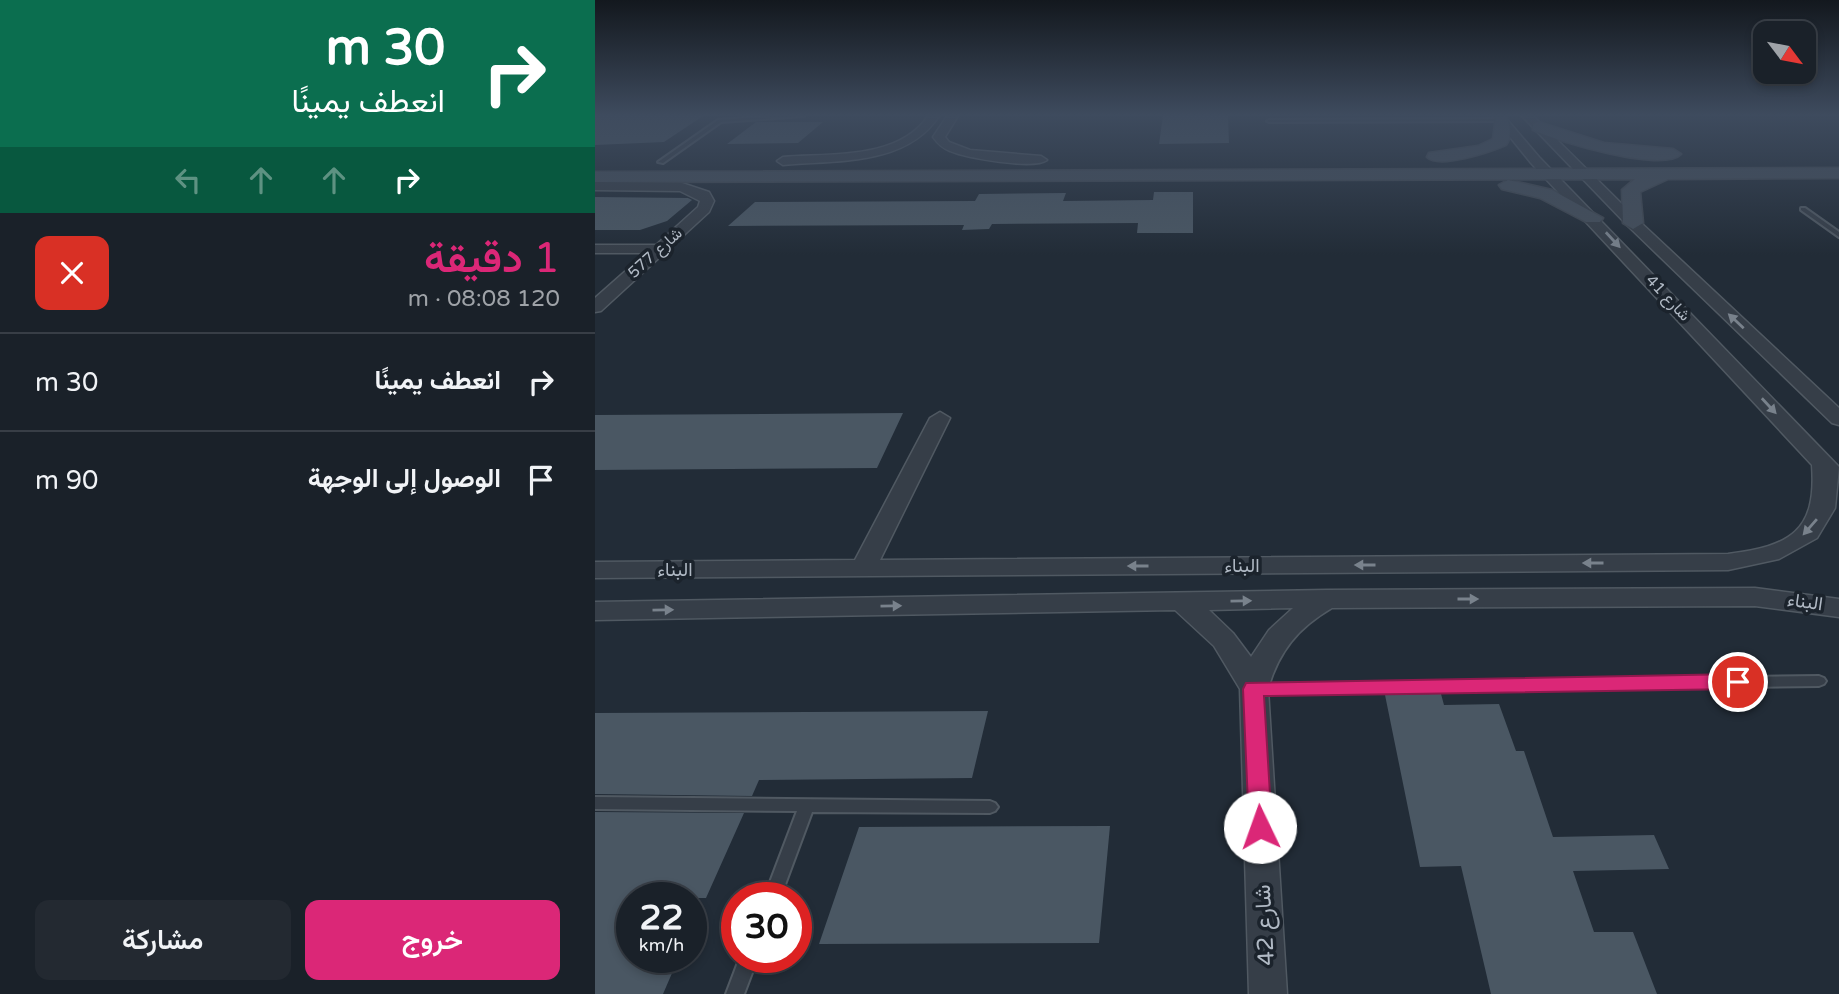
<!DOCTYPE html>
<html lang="ar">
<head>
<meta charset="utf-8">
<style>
	:root { --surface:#1a2129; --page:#232931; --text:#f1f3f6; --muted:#9fa3a8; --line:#383e46; --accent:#db2777 }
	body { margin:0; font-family:"Varela Round",Vazirmatn,sans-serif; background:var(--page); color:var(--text); direction:rtl; height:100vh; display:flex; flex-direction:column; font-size:26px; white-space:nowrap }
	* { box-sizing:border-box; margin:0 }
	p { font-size:23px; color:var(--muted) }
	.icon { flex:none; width:38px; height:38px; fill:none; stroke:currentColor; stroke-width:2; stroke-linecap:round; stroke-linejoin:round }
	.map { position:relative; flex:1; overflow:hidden; direction:ltr }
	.sheet { display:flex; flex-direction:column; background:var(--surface); width:595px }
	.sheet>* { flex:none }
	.banner { background:#0b6e4f; color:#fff; overflow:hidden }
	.needle { width:46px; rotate:122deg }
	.tools { position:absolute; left:1158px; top:21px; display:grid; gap:14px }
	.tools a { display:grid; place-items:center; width:63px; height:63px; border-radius:14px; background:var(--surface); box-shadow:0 4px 10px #0003,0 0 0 2px var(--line); font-size:35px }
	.speed { position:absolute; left:21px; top:882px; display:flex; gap:14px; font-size:35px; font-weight:700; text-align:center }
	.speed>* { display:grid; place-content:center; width:91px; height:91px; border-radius:50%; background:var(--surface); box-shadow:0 4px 10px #0003,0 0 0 2px var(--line); line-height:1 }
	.speed small { font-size:18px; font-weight:400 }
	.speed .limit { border:10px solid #d22; background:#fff; color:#111 }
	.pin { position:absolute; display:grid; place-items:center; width:60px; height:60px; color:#fff; margin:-30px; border:4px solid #fff; border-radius:50%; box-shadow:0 2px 7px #0007 }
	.me { position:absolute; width:77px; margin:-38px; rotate:357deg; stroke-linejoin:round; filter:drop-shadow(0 0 5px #0008) }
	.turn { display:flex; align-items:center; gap:24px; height:147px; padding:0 35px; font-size:32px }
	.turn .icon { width:91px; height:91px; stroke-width:2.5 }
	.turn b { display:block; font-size:49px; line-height:60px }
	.lanes { display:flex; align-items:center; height:66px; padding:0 35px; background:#0003; justify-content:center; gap:35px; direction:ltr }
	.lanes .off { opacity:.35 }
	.round { display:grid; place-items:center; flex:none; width:74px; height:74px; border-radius:14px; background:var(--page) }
	.head { display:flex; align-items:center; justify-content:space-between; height:119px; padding:0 35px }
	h1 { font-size:42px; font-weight:600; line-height:52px; color:var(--accent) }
	.cta { display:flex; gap:14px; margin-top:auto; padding:14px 35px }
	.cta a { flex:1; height:80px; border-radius:14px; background:var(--accent); color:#fff; font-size:28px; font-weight:600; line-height:80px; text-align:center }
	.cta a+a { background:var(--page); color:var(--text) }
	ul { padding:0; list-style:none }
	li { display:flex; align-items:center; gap:21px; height:98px; padding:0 35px; border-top:2px solid var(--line) }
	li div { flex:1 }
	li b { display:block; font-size:26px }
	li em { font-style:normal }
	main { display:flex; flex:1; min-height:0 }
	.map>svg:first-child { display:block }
</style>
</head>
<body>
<main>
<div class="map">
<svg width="1244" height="994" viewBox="0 0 1244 994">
	<rect width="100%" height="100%" fill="#222c37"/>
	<path fill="#4a5763" d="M0,116H108L69,142L0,145Z
		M568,116H633L634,143L564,144Z
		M161,122H228L203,143L132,144Z
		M559,192H598V233H542L543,223L397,224L394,229L367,230L369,225L133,226L160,202L380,201L384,194L471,193L468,201L558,200Z
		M0,197L93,198L97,200L72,221L45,230H0Z
		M308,413L282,468L0,470V415Z
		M846,694L849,705L904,704L921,751H929L958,837L1059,835L1074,869L978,871L999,932H1038L1062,994H896L866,866L825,867L790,695Z
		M393,711L377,778L164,780L157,796L0,794V713Z
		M0,812L149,813L111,898H37V957H84L68,994H0Z
		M515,826L504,943L224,944L264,827Z"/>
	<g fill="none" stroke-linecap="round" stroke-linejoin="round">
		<defs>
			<path id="lane" d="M178,116H209L126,122L68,163L63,162L123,120Z
				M906,119L908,121L674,122L672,121L674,120Z
				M1206,208H1210L1244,232V237L1206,210Z
				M1224,676L1229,678L1231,681L1229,684L1224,686L661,694L656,693L654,689L656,685L661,684Z
				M0,797L395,801L400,803L403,807L400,811L395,813L217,812L185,898H169L202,811L0,809Z
				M145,957H163L149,994H131Z"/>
			<path id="street" d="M333,116H344C311,166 242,160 188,165L182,161L188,157C236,153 303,160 333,116Z
				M352,116H363L350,137L354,142L375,150L446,156L452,160C439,170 371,158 355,151C347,148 343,144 338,137Z
				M898,116H909L944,157L1244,467L1240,508L1222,538L1184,559L1133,570L0,578V562L260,560L335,418L345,412L355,418L285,560L1133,554C1195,546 1222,532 1217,465L936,163Z
				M927,116H938L1043,220L1244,408V425L1237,423L1033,226Z
				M0,182L87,183L114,192L119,201L114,212L6,311L0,312V298L51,253H0V245H61L103,207L105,201L85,191L0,190Z
				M1160,588L1244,599V617L1160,606L737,608C703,628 684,651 673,689L692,994H654L645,689L619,646L580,610L0,620V602L732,590ZM698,608L674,630L656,657L638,633L614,610Z"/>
			<path id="secondary" d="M901,117H911C916,125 916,138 911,145C895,152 844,169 832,157L834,153L883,146L898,139Z
				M943,122L1009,143L1078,149L1086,154C1068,173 961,141 938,130V124Z
				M1244,168V178L1073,179L1045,192L1048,223L1038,229L1028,223L1027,190L1040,179L0,182V172Z
				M913,180L957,190L1008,218L1005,222H991L945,198L907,189L904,185Z"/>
		</defs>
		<use href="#lane" stroke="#505962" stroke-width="4"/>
		<use href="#street" stroke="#505962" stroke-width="3"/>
		<use href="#secondary" stroke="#3f4751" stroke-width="3"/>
		<use href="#lane" fill="#363e48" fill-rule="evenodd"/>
		<use href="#street" fill="#363e48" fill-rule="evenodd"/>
		<use href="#secondary" fill="#444e5a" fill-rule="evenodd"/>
	</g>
	<defs><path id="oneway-solid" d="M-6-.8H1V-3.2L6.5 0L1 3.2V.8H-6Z" transform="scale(1.75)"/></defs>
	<g fill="#79828c">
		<use href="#oneway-solid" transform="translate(1018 240) rotate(47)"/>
		<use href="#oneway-solid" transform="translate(1141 321) rotate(-137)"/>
		<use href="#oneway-solid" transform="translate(1174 406) rotate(47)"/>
		<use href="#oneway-solid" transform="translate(1215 527) rotate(131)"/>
		<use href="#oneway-solid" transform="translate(998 563) rotate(180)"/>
		<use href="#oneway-solid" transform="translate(770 565) rotate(180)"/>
		<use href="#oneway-solid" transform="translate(543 566) rotate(180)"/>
		<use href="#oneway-solid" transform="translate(873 599)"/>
		<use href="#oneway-solid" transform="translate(646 601) rotate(-1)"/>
		<use href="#oneway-solid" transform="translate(296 606) rotate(-1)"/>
		<use href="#oneway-solid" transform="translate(68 610) rotate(-1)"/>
	</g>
	<linearGradient id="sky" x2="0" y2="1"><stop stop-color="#13181e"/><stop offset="0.45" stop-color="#3e4b5e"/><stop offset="1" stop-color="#3e4b5e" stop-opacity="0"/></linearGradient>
	<rect width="1244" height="255" fill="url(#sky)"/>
	<path fill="#db2777" stroke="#8e194d" stroke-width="2" d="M1143,674L1150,677L1153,682L1150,687L1143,689L669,696L677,827L674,834L665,837L657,834L654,827L648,689L651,683Z"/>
	<g text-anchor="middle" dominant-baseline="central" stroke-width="7" stroke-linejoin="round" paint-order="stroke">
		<g font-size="16" fill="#b0b9c4" stroke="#1b232c">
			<text transform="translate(60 253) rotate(-42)">شارع 577</text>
			<text transform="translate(1073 298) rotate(47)">شارع 41</text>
		</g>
		<g font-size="19" fill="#b0b9c4" stroke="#1b232c">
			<text x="647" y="566">البناء</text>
			<text x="80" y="570">البناء</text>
			<text transform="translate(1210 602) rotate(8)">البناء</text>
		</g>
		<g font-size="23" fill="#b0b9c4" stroke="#1b232c">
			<text transform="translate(670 925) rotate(-93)">شارع 42</text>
		</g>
	</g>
</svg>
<div class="tools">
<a><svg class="needle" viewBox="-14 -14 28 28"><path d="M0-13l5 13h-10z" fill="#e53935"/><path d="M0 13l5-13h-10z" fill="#9fa3a8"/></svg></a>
</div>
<div class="speed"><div>22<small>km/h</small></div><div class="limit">30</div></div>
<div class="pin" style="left:1143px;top:682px;background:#d93025"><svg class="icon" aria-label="arrive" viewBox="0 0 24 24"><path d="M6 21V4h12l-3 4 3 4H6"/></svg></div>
<svg class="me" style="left:665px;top:827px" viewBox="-20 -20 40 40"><circle r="19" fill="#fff"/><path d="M0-13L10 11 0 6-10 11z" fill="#db2777"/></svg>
</div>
<section class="sheet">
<div class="banner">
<div class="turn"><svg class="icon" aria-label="right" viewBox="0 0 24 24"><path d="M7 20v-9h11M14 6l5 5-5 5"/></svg><div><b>30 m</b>انعطف يمينًا</div></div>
<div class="lanes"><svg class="icon off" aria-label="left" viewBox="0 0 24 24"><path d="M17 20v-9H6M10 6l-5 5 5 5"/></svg><svg class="icon off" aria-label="ahead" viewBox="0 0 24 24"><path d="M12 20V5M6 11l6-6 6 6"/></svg><svg class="icon off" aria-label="ahead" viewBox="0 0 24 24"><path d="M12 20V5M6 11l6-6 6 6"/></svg><svg class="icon" aria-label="right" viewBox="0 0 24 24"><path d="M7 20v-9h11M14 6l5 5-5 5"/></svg></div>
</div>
<div class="head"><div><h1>1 دقيقة</h1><p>120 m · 08:08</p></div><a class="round" style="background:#d93025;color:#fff"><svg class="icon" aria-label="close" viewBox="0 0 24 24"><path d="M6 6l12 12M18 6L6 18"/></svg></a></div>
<ul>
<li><svg class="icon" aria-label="right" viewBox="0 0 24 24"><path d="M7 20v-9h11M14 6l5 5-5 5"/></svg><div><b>انعطف يمينًا</b></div><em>30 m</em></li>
<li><svg class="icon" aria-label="arrive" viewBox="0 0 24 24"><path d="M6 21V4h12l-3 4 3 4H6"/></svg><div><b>الوصول إلى الوجهة</b></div><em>90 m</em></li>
</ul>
<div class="cta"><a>خروج</a><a>مشاركة</a></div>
</section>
</main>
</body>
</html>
